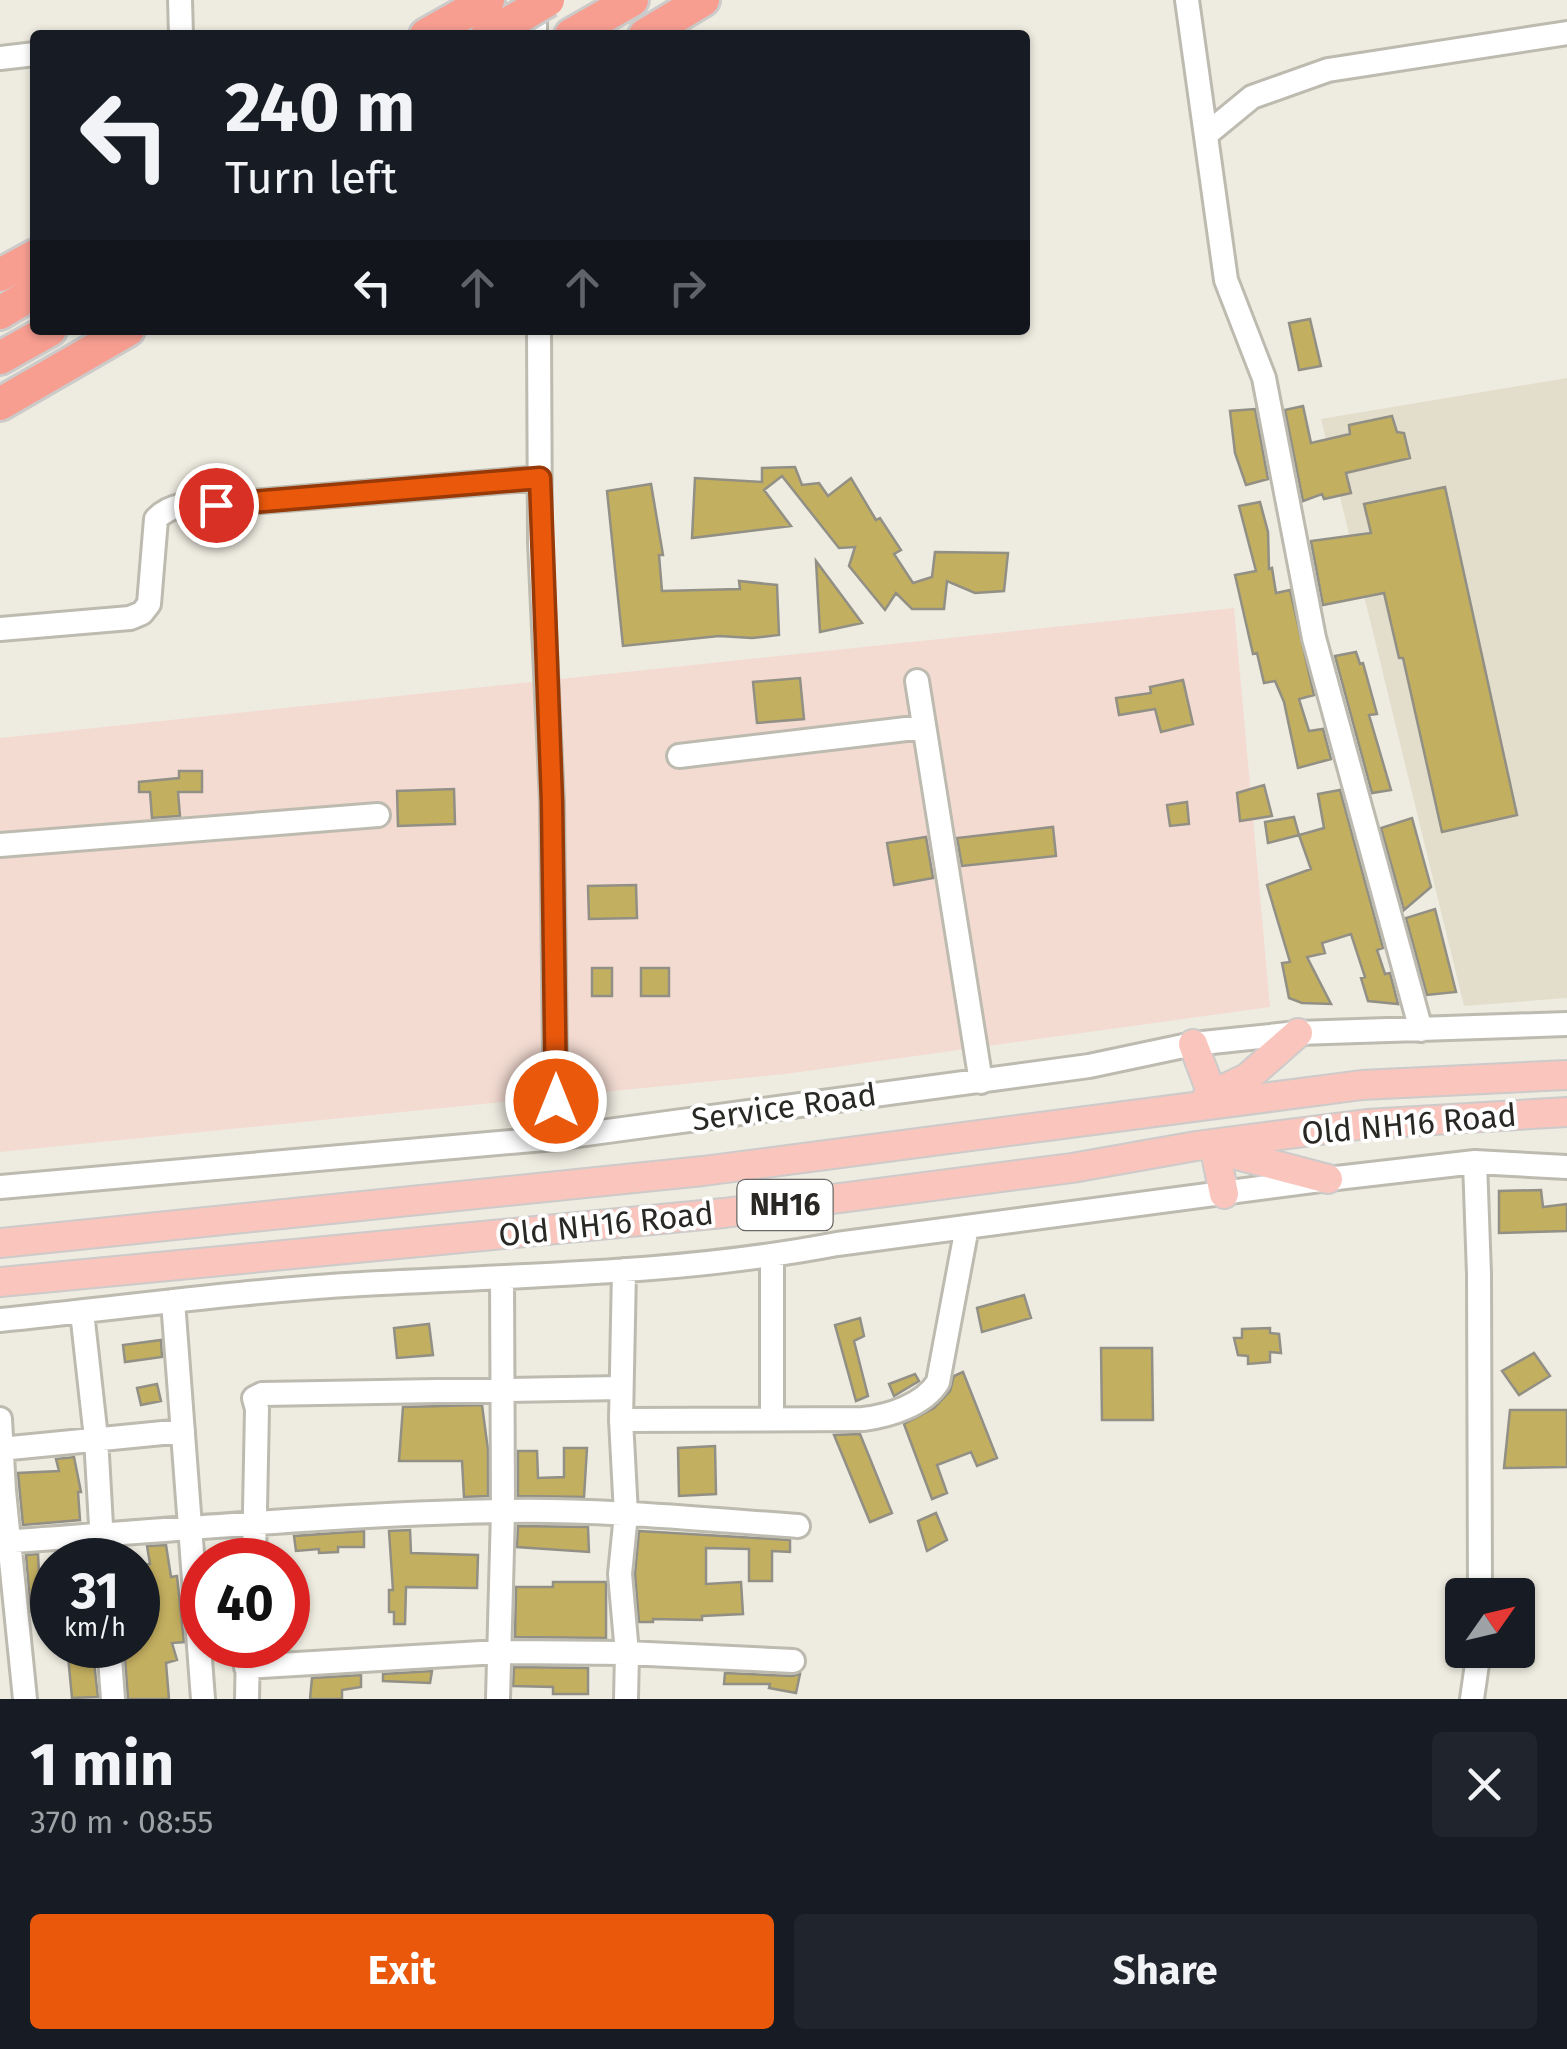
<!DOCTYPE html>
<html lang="en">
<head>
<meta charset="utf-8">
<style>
	:root { --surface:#171b24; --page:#20242c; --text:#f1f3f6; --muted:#9ea1a6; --accent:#ea580c }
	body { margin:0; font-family:"Fira Sans",sans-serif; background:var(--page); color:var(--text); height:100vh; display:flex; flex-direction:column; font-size:38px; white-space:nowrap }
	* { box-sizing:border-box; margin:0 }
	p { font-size:32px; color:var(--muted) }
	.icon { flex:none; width:55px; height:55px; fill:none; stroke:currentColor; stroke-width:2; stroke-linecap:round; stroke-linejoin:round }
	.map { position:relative; height:1699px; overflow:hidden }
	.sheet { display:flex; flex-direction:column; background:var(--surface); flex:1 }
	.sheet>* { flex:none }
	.banner { position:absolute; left:30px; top:30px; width:1000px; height:305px; border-radius:10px; box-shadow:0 2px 8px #0004; background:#171b24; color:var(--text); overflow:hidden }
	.needle { width:65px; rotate:56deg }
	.buttons { position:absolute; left:1445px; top:1578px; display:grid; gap:20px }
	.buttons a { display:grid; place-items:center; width:90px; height:90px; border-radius:10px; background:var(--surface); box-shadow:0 2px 8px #0004; font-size:50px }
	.speed { position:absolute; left:30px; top:1538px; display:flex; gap:20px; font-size:50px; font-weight:700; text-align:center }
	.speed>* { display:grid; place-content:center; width:130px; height:130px; border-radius:50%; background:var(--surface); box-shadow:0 2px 8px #0004; line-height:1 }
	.speed small { font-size:25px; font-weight:400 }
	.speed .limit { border:15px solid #d22; background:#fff; color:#111 }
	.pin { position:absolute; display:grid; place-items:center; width:85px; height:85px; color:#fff; margin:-42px; border:5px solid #fff; border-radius:50%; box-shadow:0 2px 10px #0007 }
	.me { position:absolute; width:110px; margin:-55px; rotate:0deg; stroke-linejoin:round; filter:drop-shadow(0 0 8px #0008) }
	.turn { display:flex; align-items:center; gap:35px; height:210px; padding:0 30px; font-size:45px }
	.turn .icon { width:130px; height:130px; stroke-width:2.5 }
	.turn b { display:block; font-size:70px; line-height:85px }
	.lanes { display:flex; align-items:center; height:95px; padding:0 30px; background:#0003; justify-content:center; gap:50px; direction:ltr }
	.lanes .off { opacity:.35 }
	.round { display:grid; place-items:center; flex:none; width:105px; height:105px; border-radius:10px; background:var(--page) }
	.headline { display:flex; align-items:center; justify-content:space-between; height:170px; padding:0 30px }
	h1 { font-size:60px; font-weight:700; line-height:75px }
	.action { display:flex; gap:20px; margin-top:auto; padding:20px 30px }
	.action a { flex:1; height:115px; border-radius:10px; background:var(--accent); color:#fff; font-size:40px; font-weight:700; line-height:115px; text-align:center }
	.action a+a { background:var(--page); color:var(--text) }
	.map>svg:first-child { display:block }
</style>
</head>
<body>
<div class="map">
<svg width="1567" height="1699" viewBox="0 0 1567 1699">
	<rect width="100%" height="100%" fill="#eeebe0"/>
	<path fill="#f3dbd2" d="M1234,608L1270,1007L785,1074L0,1152V738Z"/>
	<path fill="#e3decc" d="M1567,378V998L1464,1006L1321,419Z"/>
	<path fill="#c3af60" stroke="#928f85" stroke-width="2.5" d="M1310,319L1321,366L1299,370L1289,323Z
		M1303,406L1311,443L1350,434L1349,425L1392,416L1397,432L1404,433L1410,458L1346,473L1351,493L1324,499L1322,494L1303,501L1285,410Z
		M1255,409L1268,479L1246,485L1235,453L1230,411Z
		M795,467L802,485L819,483L828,496L851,478L876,520L880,518L901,550L894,554L913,583L932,577L935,552L1008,553L1004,591L975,593L947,581L944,609H912L896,593L885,610L849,566L855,547L839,548L782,476L764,490L791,526L692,538L695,478L762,482V468Z
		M651,484L663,555H659L662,591L740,589L739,581L777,585L779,635L752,638L719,636L623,646L607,491Z
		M1445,487L1517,815L1442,832L1403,658H1399L1384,593L1323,605L1311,541L1371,533L1364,504Z
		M1260,502L1268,532L1269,569L1272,568L1276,593L1290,590L1314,695L1299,699L1309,731L1323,729L1331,759L1298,768L1284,702L1275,681L1264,683L1257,653L1253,654L1235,575L1256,571L1239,506Z
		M816,561L848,604L862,623L820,632Z
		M1356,652L1360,664L1363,663L1377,714L1369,715L1391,790L1372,793L1335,656Z
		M800,678L804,719L757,723L753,682Z
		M1183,680L1193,724L1161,732L1155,709L1119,715L1116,698L1151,693L1150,687Z
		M179,771H202V792H178L180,816L152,818L150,792H139V782L179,778Z
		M1264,785L1272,816L1240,821L1237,793Z
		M454,789L455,824L398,826L397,791Z
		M1340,790L1383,948L1377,950L1385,974L1390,973L1398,1004L1368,1001L1361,978L1365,977L1351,934L1322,943L1325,953L1307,957L1331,1004L1302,1003L1289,998L1282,963L1290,962L1267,885L1311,869L1299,835L1324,828L1318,794Z
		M1187,802L1189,824L1170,826L1167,805Z
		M1294,817L1299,835L1268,843L1265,822Z
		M1412,818L1431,887L1404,910L1381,828Z
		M1053,827L1056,856L962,866L957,838Z
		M926,837L933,878L894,885L887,843Z
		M636,885L637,918L589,919L588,886Z
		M1435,909L1456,992L1427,995L1406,918Z
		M592,968H612V996H592Z
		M641,968H669V996H641Z
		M1541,1190L1543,1207L1567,1204V1231L1499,1233V1191Z
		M1024,1295L1031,1318L982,1332L977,1308Z
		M860,1318L864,1336L854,1341L868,1396L856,1401L835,1325Z
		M429,1324L433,1355L397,1358L394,1328Z
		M1270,1328V1333L1279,1334L1281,1353L1270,1352V1362L1248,1364V1356L1238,1355L1234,1338H1242V1329Z
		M161,1340L162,1357L125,1362L123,1345Z
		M1101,1348H1152L1153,1420H1102Z
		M1534,1353L1550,1376L1519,1395L1502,1371Z
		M963,1372L997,1458L977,1466L971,1452L937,1465L947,1493L932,1499L904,1424L934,1408L950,1391L954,1376Z
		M915,1374L919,1381L894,1396L889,1384Z
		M157,1384L161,1401L141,1405L137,1388Z
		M482,1405L488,1450V1496L464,1497L462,1461H399L403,1407Z
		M1510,1410H1567V1467L1504,1468Z
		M860,1434L892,1513L870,1522L834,1435Z
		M715,1446L716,1494L679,1496L678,1448Z
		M564,1448H587L584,1497L518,1496V1451H537L538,1478L564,1477Z
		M74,1457L81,1492H78L80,1520L23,1525L18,1473L59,1471L56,1459Z
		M936,1513L947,1540L927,1551L918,1521Z
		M518,1526L588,1527L589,1552L517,1547Z
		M410,1530L411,1553L478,1555L477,1588L406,1587L405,1624H394V1612H389V1590H393L389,1531Z
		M364,1531V1547H338V1552L319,1553V1549L296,1551L294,1536Z
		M639,1531L790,1540V1552L772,1551V1581H749V1549L706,1548V1584L741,1582L743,1614L702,1616V1620L653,1619V1622H639L635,1574Z
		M166,1545L171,1577L177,1576L184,1642L172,1643L177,1660L166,1663L169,1699H128L124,1645H138V1565L150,1564L147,1546Z
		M38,1554L41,1612H31L26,1555Z
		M553,1582H606V1638L515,1637L516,1587H553Z
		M67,1645H92L98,1697L72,1698Z
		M514,1667L588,1668V1694H553V1687L513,1686Z
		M432,1671L430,1683L383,1681V1674Z
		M725,1673L792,1676L800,1674L796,1693L769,1688L770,1684H724Z
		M361,1675V1687L342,1690V1699H310L312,1678Z"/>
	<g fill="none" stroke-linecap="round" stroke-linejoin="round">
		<defs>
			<path id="minor" d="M180,0L181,35
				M1187,0L1226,280L1264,378L1314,638L1421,1030
				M535,35V0
				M0,58L35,54
				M1207,134L1252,97L1328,70L1567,33
				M539,330L540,542L552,802L556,1138
				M0,629L130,618L142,613L149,604L156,519C172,502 194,504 216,505L539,478
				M917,681L981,1082
				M679,756L923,727
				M0,845L378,815
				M1475,1162L1479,1274L1480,1595
				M0,1187L556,1138L1089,1066L1193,1044L1298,1033L1567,1024
				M624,1270L621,1420L626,1514L620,1574L627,1653L626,1699
				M173,1301L203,1699
				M82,1312L96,1438L103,1560
				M0,1320C120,1308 241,1291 362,1284C521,1275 681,1274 837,1244L1328,1179L1475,1162L1567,1167
				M772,1418V1257
				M0,1419L4,1491L25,1699
				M621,1420L863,1419C889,1416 924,1405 938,1382L967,1227
				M0,1449L183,1431
				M0,1542C167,1531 334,1514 502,1511C601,1509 700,1519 798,1526
				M254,1560L257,1409L254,1398L262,1394L621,1388
				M109,1645L113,1699
				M246,1667L498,1652L627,1653L793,1661
				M247,1699L248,1645
				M498,1699L503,1511L502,1279
				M1472,1699L1479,1650"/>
			<path id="major" d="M1193,1044L1212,1094
				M1207,1097L1247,1078L1298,1033
				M1215,1150L1224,1194
				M1218,1150L1328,1179
				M0,1243L703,1171L1362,1085L1567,1075
				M0,1282L724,1213L1072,1168L1196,1146L1367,1124L1567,1112"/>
			<path id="highway" d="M426,35L488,0
				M487,35L521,16
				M571,35L632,0
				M645,35L703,0
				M0,275L35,256
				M0,313L35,292
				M0,358L50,330
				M0,404L128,330"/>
		</defs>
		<use href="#minor" stroke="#bdbbb0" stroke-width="28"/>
		<use href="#major" stroke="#cccbca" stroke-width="32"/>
		<use href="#highway" stroke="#cccbca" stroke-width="38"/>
		<use href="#minor" stroke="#fff" stroke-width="22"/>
		<use href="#major" stroke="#fac5bd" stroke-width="28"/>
		<use href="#highway" stroke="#f79e91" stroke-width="32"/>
		<defs>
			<path id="highway-bridge" d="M521,16L548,0"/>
		</defs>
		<use href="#highway-bridge" stroke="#cccbca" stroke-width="38" stroke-linecap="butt"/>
		<use href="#highway-bridge" stroke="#f79e91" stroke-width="32"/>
	</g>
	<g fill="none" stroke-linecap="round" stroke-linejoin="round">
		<defs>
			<path id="route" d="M216,505L540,478L552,802L556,1101"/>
		</defs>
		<use href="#route" stroke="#983908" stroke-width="25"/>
		<use href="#route" stroke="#ea580c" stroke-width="18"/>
	</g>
	<g text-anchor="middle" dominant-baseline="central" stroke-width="8" stroke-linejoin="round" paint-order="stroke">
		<rect fill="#fff" stroke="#696866" stroke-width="2.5" x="737.5" y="1180" width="95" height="50" rx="8"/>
		<g font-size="30" font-weight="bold" fill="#292824">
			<text x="785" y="1205">NH16</text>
		</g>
		<g font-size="32" fill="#292824" stroke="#fff">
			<text transform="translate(784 1107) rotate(-8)">Service Road</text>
			<text transform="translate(1409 1124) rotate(-5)">Old NH16 Road</text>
			<text transform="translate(606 1224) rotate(-6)">Old NH16 Road</text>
		</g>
	</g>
</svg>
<div class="buttons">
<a><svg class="needle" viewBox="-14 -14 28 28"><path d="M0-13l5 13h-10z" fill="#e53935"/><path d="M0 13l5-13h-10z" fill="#9ea1a6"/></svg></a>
</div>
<div class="speed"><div>31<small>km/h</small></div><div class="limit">40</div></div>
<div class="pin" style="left:216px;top:505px;background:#d93025"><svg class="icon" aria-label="arrive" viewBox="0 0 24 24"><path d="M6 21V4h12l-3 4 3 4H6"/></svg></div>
<svg class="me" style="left:556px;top:1101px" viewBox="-20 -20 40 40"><circle r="17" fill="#ea580c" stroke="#fff" stroke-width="3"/><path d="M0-11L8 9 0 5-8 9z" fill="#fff"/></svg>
<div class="banner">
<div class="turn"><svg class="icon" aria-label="left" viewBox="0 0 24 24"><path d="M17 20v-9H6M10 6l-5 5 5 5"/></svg><div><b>240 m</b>Turn left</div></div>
<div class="lanes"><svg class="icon" aria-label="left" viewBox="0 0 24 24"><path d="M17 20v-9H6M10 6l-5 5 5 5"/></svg><svg class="icon off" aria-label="ahead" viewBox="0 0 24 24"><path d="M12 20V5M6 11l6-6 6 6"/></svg><svg class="icon off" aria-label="ahead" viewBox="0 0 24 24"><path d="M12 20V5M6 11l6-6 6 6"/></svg><svg class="icon off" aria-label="right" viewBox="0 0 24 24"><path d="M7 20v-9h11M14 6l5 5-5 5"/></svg></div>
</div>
</div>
<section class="sheet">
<div class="headline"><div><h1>1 min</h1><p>370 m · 08:55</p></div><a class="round"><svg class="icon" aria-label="close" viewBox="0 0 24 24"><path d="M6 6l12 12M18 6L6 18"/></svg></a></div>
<div class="action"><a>Exit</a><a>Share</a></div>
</section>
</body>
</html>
